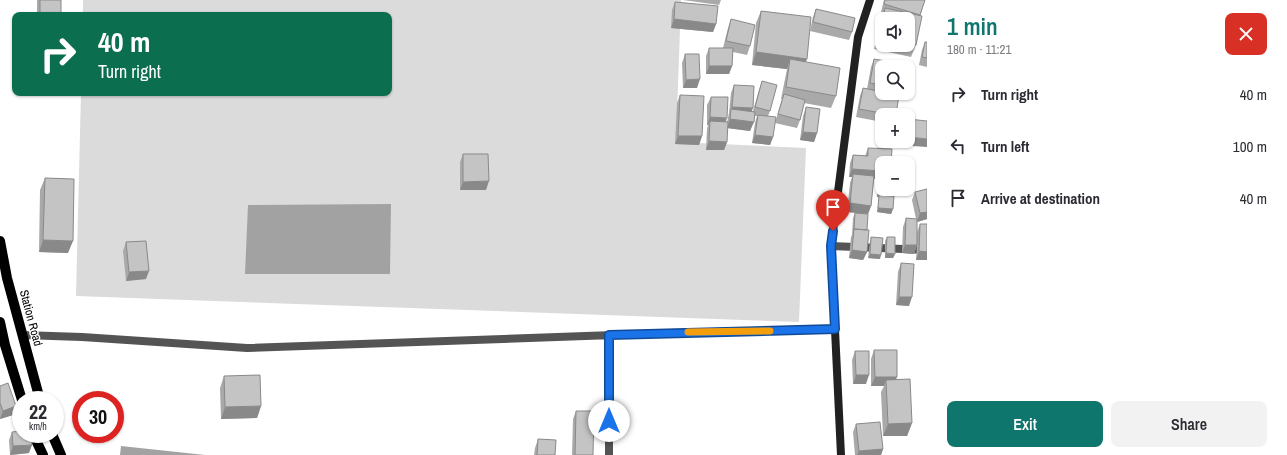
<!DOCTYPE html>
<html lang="en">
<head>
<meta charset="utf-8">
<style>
	:root { --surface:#fff; --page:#f2f2f3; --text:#2b2b33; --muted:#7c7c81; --accent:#0f766e }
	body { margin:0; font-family:"Archivo Narrow",sans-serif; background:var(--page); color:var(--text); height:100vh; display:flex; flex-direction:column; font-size:15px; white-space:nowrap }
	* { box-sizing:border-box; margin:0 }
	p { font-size:13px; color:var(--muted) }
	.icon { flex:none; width:22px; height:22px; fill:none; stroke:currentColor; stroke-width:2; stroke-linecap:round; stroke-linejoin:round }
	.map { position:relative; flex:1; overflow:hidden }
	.side { display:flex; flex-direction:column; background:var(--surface); width:360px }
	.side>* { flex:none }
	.hud { position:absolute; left:12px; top:12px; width:380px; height:84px; border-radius:8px; box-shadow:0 1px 3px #0004; background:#0b6e4f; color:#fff; overflow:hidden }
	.tools { position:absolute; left:875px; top:12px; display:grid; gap:8px }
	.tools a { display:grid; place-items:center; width:40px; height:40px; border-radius:8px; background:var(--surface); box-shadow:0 1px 3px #0004; font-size:20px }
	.speed { position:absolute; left:12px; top:391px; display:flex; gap:8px; font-size:20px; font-weight:700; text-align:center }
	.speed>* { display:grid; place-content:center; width:52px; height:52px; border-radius:50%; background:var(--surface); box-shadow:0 1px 3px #0004; line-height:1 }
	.speed small { font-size:10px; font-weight:400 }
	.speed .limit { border:6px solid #d22; background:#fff; color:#111 }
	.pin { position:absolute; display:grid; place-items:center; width:34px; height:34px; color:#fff; margin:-41px -17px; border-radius:50% 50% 50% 0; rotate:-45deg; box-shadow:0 0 4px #0007 }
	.pin .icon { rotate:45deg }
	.me { position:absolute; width:44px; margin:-22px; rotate:0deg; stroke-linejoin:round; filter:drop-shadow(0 0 3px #0008) }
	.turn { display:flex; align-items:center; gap:14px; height:84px; padding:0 20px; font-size:18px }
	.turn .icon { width:52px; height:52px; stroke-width:2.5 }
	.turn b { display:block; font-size:28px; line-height:34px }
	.round { display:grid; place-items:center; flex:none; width:42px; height:42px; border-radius:8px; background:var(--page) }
	.head { display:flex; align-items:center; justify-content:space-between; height:68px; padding:0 20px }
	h1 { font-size:24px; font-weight:600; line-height:30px; color:var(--accent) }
	.button { display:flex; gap:8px; margin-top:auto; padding:8px 20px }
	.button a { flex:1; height:46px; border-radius:8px; background:var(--accent); color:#fff; font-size:16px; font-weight:600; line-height:46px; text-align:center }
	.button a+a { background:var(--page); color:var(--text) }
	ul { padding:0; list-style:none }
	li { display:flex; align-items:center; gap:12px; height:52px; padding:0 20px }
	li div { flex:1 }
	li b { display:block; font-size:15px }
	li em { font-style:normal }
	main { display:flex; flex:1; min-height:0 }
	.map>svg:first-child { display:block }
</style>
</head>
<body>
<main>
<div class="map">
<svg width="927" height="455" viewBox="0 0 927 455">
	<rect width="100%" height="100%" fill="#fff"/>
	<path fill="#dbdbdb" d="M83,0H681L676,142L806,148L799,322L76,296L81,93H389V15H83Z"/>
	<path fill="#a2a2a2" d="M391,204L390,274H245L248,205Z
		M121,446L205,455H120Z"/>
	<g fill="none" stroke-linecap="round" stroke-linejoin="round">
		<path stroke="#545454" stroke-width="8" d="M831,246L927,250
			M22,335L82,337L247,348L670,333L835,329
			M609,455V335"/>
		<path stroke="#212121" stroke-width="8" d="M841,455L831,246L858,37L870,0"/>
		<path stroke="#000" stroke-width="10" d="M0,241L7,278L40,400
			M0,322L5,345L22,400
			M33,434L43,455
			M52,434L61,455"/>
	</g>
	<path fill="#a9a9a9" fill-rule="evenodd" d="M37,0H61V15H37Z
		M683,0H721L719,5Z
		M884,0H925L920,16L916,45L911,57L874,49L881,20L884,13L881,12ZM882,19H908V45H882Z
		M675,2L716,24L713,32L671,28L672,10Z
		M816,9L852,32L849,40L810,31L813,17Z
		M761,11L836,96L831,108L804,103L800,120L797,128L775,123L782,99H781L787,69L752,65L756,23Z
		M731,19L750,46L747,55L733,52L732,66L729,74H706V56L709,48H723L728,28Z
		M925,42H927V67L919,65L922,50Z
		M685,54L697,88H683L682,63Z
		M874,59L882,67V93H898L896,115H882V122L856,117L860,96L863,88L867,89L871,67Z
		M762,81L770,111L768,116L773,137L770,145L752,143L755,123L757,116H754L750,131L727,128V142L724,150H706L707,129L708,125H707V105L711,97L726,121L727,122L729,113L731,93L734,85L752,111H753L759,90Z
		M680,95L702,136L699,145L675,144L677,103Z
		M806,107L817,133L814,142L800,140L803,116Z
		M868,148L882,163V179H874L871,206L868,214L847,212L850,183L852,177H849L850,163L853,155L865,156Z
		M463,154L486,190H460V162Z
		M45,178L68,253L39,252L40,190Z
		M879,184L893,196V209L891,214L877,212L879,197H877V188Z
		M927,189V219L917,222V232L920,224L927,260H916L917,245L914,254L902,253L903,227L906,218L916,219L912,200L915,192Z
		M855,213L867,252L863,260L849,258L851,237L852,235L853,218Z
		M871,237L880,259L868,258L870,241Z
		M887,237L895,254L893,258H885V241Z
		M126,242L146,279L126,281L123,251Z
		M901,263L909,306L896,305L898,272Z
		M874,350L896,380L912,423L907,436H883L881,392L884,386H871V359Z
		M855,351L866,384H853L852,360Z
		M224,376L261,406L257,418L221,419L220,388Z
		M0,386L16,406L13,415L0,419Z
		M576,411L593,455H572L573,419Z
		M856,424L883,449L881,455H855L853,432Z
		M12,432L29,453L10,455L9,440Z
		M538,439L555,455H534L535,448Z"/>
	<path fill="#898989" d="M674,19L716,24L713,32L671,28Z
		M756,52L807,59L802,71L790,59L787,69L752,65Z
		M709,66H732L729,74H706Z
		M700,79L697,88H683L686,80Z
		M732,107L753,108L750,116L731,112Z
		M710,117L727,118L724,126L710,121L708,125H707Z
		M730,119L754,122L750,131L727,128Z
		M803,132L817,133L814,142L800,140Z
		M755,135L773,137L770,145L752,143Z
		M678,136H702L699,145L675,144Z
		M908,137L927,139V147L898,145L899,141H908Z
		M709,141L727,142L724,150H706Z
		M852,169L882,171V179L853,177V174L852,177H849Z
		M489,181L486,190H460L463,182Z
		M879,193H894L892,197L879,195V197H877Z
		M850,203L871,206L868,214L847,212Z
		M878,208L893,209L891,214L877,212Z
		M927,212V219L917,222L920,213Z
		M43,240L73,241L68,253L39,252Z
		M905,245H917L914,254L902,253Z
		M852,250L867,252L863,260L849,258Z
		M919,251L927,252V260H916Z
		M886,253L895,254L893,258H885Z
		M870,254L881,255L880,259L868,258Z
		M149,271L146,279L126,281L129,272Z
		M899,297H912L909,306L896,305Z
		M856,375H869L866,384H853Z
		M875,377H897L894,385L886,380L884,386H871Z
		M16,406L13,415L0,419L3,411Z
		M261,406L257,418L221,419L225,407Z
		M912,423L907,436H883L888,424Z
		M32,445L29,453L10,455L13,446Z
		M883,449L881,455H857L859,451Z"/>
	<path fill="#c4c4c4" stroke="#898989" d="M40,0H61V15H40Z
		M885,0H925L920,15L884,4Z
		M675,2L718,6L716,24L674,19Z
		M885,8L922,16L916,45L908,43V19H883Z
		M816,9L855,18L852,32L813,22Z
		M761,11L811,17L807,59L756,52Z
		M731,19L755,25L750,46L726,41Z
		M882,23V38L879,37Z
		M925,42H927V58L922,57Z
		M709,48H733L732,66H709Z
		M685,54H699L700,79L686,80Z
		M790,59L840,68L836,96L786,87Z
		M874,59L904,64V67H882V85L870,83Z
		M762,81L777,85L770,111L755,107Z
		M734,85L754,86L753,108L732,107Z
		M863,88L882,92V93H889L899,95L896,115H892L859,109Z
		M784,94L805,100L800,120L778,114Z
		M680,95L704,96L702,136H678Z
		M711,97H728L727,118L710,117Z
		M806,107L820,109L817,133L803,132Z
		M731,109L755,112L754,122L730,119Z
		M758,115L776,117L773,137L755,135Z
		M908,119L927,121V139L908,137Z
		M710,121L728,122L727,142L709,141Z
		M868,148L892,149L891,163H882V171L852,169L853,155L868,156Z
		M463,154H488L489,181L463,182Z
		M853,174L874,176L871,206L850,203Z
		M45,178L74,179L73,241L43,240Z
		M879,184H882V189H894V193H879Z
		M927,189V212L920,213L915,192Z
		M879,195L894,196L893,209L878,208Z
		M855,213L868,214L867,230L854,229V230Z
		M906,218L917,219V245H905Z
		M920,224H927V252L919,251Z
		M854,229L869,230L867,252L852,250Z
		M871,237L883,238L881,255L870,254Z
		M887,237H895V254L886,253Z
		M146,241L149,271L129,272L126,242Z
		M901,263L914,264L912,297H899Z
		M874,350H897V377H875Z
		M855,351H869V375H856Z
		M260,375L261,406L225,407L224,376Z
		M910,379L912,423L888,424L886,380Z
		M8,383L16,406L3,411L0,403V386Z
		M576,411H594L593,455H575Z
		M880,422L883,449L859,451L856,424Z
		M21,431V434H31L32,445L13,446L12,432Z
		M538,439L556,440L555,455H537Z"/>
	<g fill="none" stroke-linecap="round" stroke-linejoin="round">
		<defs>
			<path id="route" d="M609,421V335L835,329L831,246L833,231"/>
		</defs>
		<use href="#route" stroke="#114b97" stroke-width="10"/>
		<use href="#route" stroke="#1a73e8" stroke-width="7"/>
		<path stroke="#f59e0b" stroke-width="7" d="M688,332L770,331"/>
	</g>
	<g text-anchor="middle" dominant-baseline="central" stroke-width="3" stroke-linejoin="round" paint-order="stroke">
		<g font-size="12" fill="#000" stroke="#fff">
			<text transform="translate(31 318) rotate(75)">Station Road</text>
		</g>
	</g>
</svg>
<div class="tools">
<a><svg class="icon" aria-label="sound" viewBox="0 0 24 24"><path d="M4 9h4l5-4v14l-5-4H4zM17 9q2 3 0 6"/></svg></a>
<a><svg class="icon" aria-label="search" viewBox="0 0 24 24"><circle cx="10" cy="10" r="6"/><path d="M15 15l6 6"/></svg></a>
<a>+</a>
<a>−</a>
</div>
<div class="speed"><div>22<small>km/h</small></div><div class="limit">30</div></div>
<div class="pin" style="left:833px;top:231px;background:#d93025"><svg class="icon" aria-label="arrive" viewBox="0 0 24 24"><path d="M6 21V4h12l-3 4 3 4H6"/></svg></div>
<svg class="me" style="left:609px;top:421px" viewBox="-20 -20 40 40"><circle r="19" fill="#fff"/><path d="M0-13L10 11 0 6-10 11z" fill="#1a73e8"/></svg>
<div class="hud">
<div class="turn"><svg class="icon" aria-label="right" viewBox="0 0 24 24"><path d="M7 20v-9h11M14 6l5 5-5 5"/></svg><div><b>40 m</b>Turn right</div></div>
</div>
</div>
<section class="side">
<div class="head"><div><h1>1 min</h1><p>180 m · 11:21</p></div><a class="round" style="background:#d93025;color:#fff"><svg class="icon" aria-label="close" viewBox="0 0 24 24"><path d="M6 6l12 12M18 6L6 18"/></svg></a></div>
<ul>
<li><svg class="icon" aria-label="right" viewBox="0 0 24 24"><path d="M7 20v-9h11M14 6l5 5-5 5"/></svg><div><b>Turn right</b></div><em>40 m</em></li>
<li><svg class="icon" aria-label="left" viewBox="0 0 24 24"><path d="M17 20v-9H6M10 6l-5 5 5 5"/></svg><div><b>Turn left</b></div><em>100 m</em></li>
<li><svg class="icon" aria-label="arrive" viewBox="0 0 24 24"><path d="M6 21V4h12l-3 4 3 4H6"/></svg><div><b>Arrive at destination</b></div><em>40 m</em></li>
</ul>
<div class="button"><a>Exit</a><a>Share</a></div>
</section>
</main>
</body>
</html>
